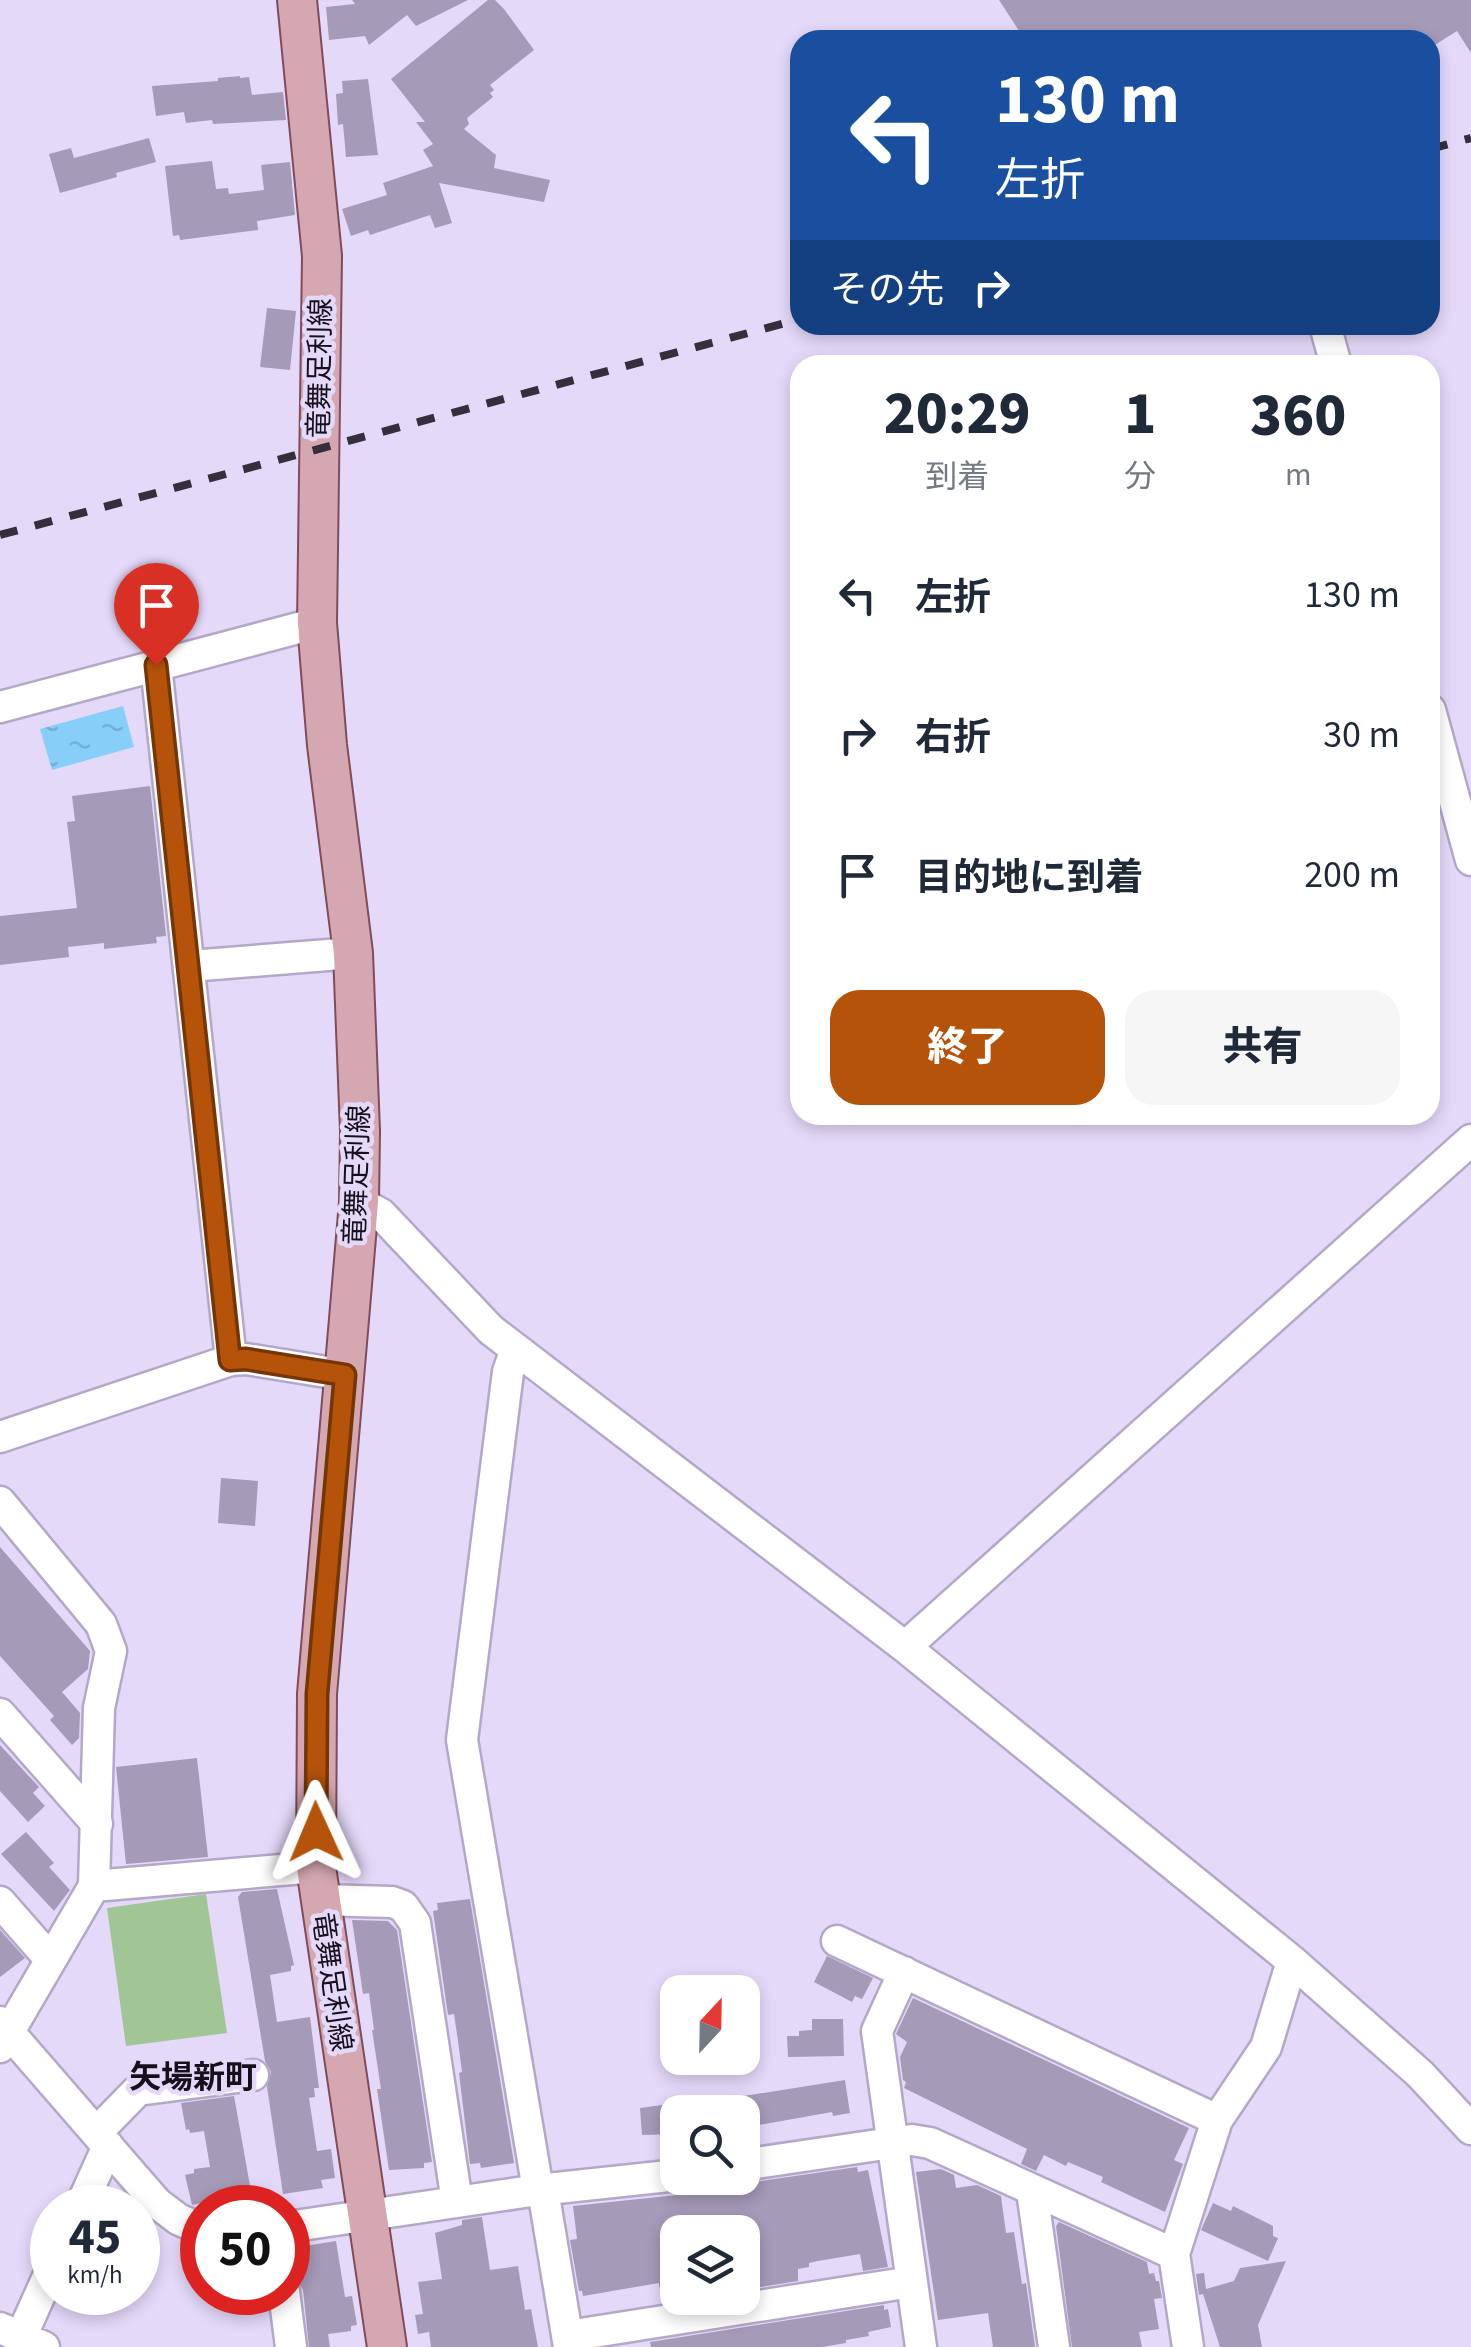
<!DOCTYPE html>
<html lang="ja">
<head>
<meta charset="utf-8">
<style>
	:root { --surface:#fff; --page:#f6f6f7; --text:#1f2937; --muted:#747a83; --accent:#b45309 }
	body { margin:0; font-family:"Source Sans 3","Noto Sans JP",sans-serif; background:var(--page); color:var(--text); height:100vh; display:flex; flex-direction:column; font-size:38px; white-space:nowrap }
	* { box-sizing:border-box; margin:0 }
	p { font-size:32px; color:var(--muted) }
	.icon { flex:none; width:55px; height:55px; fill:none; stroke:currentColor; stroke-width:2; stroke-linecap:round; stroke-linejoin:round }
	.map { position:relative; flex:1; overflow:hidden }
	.drawer { position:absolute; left:790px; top:355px; width:650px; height:770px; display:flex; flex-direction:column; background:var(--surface); border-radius:30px; box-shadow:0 5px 15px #0003 }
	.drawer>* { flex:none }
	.hud { position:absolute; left:790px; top:30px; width:650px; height:305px; border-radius:30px; box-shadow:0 5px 15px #0003; background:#1a4fa0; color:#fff; overflow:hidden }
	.needle { width:65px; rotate:22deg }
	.buttons { position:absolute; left:660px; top:1975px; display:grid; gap:20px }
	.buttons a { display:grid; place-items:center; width:100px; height:100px; border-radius:20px; background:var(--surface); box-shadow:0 5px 15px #0003; font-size:50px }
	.speed { position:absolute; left:30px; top:2185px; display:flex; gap:20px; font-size:50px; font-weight:700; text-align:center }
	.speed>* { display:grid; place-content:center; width:130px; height:130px; border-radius:50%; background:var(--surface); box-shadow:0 5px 15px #0003; line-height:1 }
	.speed small { font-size:25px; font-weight:400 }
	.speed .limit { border:15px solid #d22; background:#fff; color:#111 }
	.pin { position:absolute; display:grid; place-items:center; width:85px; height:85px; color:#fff; margin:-102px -42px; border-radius:50% 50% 50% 0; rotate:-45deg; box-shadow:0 0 10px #0007 }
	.pin .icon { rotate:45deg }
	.me { position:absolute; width:110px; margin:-55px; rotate:359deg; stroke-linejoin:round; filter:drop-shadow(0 0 8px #0008) }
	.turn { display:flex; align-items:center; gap:35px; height:210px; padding:0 40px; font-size:45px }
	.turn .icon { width:130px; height:130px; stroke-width:2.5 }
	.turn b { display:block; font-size:70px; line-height:85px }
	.then { display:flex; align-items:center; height:95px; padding:0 40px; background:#0003; gap:20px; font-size:38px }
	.eta { display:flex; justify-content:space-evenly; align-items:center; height:170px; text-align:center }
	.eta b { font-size:60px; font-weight:800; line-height:70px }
	.button { display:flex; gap:20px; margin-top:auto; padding:20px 40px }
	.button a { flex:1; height:115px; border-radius:30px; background:var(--accent); color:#fff; font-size:40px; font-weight:800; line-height:115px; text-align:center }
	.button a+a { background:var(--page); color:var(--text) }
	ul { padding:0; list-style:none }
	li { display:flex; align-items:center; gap:30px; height:140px; padding:0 40px }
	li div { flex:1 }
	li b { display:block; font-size:38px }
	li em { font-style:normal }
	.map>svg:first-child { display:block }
</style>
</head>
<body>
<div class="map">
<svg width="1471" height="2347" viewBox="0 0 1471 2347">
	<defs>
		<pattern id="water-ripples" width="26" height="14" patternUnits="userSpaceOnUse" patternTransform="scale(2.5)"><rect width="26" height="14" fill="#87cef8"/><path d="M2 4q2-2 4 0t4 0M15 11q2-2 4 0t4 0" fill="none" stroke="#74b0d4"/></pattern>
	</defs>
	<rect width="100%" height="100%" fill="#e5d9fa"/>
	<path fill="#a1c595" d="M206,1894L227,2033L126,2046L107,1908Z"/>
	<path fill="url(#water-ripples)" d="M123,706L134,747L52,770L40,729Z"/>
	<path fill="#a59ab8" d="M352,0H468L416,26L407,15L369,45L365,36L329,40L326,7L355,4Z
		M488,0H495L504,9L534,50L490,85L494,90L490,93L493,97L467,118L469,124L464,129L496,155L494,168L550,180L544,202L439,183L452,223L435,228L430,215L370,235L368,230L351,236L342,209L387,195L383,183L433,166L423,150L433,144L416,122H425L391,79Z
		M999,0H1471V53L1457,31L1430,48V40H1025Z
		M240,76V78L249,77L252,95L283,92L286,120L213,124L212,120L186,123L184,112L156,116L152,86L218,81V78Z
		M368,79L378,155L346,157L343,124L338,125L336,94L343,93L342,81Z
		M149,138L156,162L116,173L117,177L60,193L49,154L71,148L74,158Z
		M212,161L216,189L228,188L229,194L264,190L261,165L290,162L295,215L257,221L258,230L180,240L179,235L173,236L165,166Z
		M267,308L296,311L290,370L260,367Z
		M150,786L166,936L156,937L157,943L104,949V943L68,947L69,957L0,965V916L77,908L67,822L75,821L72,796Z
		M221,1478L258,1481L255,1526L218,1523Z
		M0,1547L90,1651L88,1669L62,1692L80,1713L79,1738L72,1745L50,1720L54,1716L0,1656Z
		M0,1745L39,1787L33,1793L45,1806L28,1822L0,1791Z
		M197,1758L208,1857L126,1864L116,1767Z
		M26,1832L54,1863L49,1867L70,1890L54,1911L1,1854Z
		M277,1889L294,1965L291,1966V1971L270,1975L277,2022L310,2017L319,2088H314L315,2097L309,2098L317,2151L331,2149L335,2178L321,2180L323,2188L283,2194L267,2087L271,2072L265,2061L238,1897L242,1892Z
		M470,1899L514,2163L481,2168L480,2163L470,2164L459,2073L462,2072L458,2041L454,2014L448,2015L433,1911L438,1910L437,1903Z
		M352,1920L388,1921L397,1930L432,2162L424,2163V2168L389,2170L377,2089H381L372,2030H374L369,1993L363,1994Z
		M0,1930L25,1958L0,1977Z
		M827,1956L873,1978L862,1999L855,1996L852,2002L814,1982Z
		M913,1998L1189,2128L1174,2160L1183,2164L1165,2212L1101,2182L1103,2177L1068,2162L1066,2166L1044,2155L1036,2171L1021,2164L1027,2149L904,2088L906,2082L903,2080L900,2057L907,2042L896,2034Z
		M812,2019H843L844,2056L788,2057L787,2036H799V2031L812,2030Z
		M845,2080L850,2113L833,2116L832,2112L742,2128V2112H706V2102Z
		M234,2096L254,2208H207L206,2202L192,2205L185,2175L194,2173V2169L210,2167L204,2131L190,2133L189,2129L186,2130L181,2103Z
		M677,2103L678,2134L642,2135L640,2108Z
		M857,2167L858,2172L868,2170L888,2267L863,2271L860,2254L818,2261L809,2263V2267L798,2269V2281L742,2290V2216L678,2225V2285L659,2287V2283L583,2296L582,2291H579L570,2240L577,2239L573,2206L686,2194L690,2189L713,2186V2188Z
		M941,2169L954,2175L956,2188L977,2185L1001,2196L1006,2233L1014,2232L1022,2284L1026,2283L1035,2347H993L988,2313L938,2320L916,2172Z
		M1213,2203L1231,2211L1233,2206L1273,2226V2236L1278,2238L1268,2261L1201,2230Z
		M482,2217L490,2270L518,2266L525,2310L531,2309L538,2347H431L429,2332L418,2334L415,2315L423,2314L418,2282L442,2279L435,2233L462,2225V2220Z
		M1059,2222L1147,2262L1149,2274L1154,2273L1156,2281H1159L1162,2298L1154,2299L1159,2329L1139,2332L1142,2347H1072L1056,2226Z
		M336,2241L345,2297L352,2296L357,2325L351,2326V2331L328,2334L330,2347H309L303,2290L296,2278L293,2256L300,2255L299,2249L305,2246Z
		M1286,2261L1258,2325L1262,2347H1220L1203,2294L1199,2295L1196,2274L1204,2273L1206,2289L1234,2281L1240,2268Z
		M884,2305V2310L888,2309L891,2327L868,2332L869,2336L846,2340V2343L822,2347H651L650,2342Z"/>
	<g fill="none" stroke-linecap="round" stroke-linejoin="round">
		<defs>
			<path id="minor" d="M1325,325L1336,365
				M156,665L231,1360
				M0,707L317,623
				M1430,710L1471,860
				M190,966L353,953
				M359,1202L381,1214L491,1330L905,1647L1292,1961L1420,2074L1471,2129
				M516,1349L508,1372L462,1740L538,2190
				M0,1437L231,1360L246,1359L345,1375
				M0,1502L101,1624L111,1651L99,1708L94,1886L0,2047
				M905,1647L1471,1140
				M0,1714L97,1824
				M94,1886L316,1867
				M320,1900L392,1902L403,1906L415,1923L457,2202
				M0,1902L50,1959
				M837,1941L1217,2120
				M904,1972L877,2031L921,2347
				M0,2022L157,2203L178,2219L202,2230
				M97,2132L138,2090L253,2075
				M742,2165L912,2140L930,2143L1174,2254
				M543,2190L569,2347
				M1032,2191L1054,2347
				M80,2208L108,2146
				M288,2227L538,2190L678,2175
				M284,2292L291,2347
				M0,2328L44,2347
				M568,2336L911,2282
				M21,2337L52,2268
				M1188,2347L1174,2254L1217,2120L1266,2047L1292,1961"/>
			<path id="major" d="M297,0L322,256L317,623L327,745L353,953L360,1131L359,1202L317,1694L316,1867L387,2347"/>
		</defs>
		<use href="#minor" stroke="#b4a8c7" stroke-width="35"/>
		<use href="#major" stroke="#804c5a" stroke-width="42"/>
		<use href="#minor" stroke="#fff" stroke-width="30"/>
		<use href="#major" stroke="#d5a7b0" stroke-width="38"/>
		<path stroke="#352f3d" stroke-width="8" stroke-dasharray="18 18" stroke-linecap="butt" d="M1430,149L1471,138
			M0,535L800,319"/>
	</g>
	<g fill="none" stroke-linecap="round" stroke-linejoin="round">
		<defs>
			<path id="route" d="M156,665L230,1360L246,1359L345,1375L317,1694L316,1832"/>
		</defs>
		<use href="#route" stroke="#753606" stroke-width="25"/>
		<use href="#route" stroke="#b45309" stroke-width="18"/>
	</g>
	<g text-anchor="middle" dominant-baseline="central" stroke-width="9" stroke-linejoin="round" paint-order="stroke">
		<g font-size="28" fill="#15101b" stroke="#e5d9fa">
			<text transform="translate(320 368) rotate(-89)">竜舞足利線</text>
			<text transform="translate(357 1175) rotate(-88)">竜舞足利線</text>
			<text transform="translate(332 1982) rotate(82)">竜舞足利線</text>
		</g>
		<g font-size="32" font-weight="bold" fill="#15101b" stroke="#e5d9fa">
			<text x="193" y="2078">矢場新町</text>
		</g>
	</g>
</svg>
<div class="buttons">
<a><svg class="needle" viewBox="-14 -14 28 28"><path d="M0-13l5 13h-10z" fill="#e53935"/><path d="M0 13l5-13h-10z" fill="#747a83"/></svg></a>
<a><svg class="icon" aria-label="search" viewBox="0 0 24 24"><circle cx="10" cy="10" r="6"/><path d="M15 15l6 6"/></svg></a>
<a><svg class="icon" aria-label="layers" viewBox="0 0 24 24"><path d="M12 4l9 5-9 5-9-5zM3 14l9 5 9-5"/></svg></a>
</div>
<div class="speed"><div>45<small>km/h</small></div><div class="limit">50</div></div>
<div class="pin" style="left:156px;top:665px;background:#d93025"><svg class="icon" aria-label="arrive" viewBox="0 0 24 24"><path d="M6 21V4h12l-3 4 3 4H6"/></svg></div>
<svg class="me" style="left:316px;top:1832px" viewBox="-20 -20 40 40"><path d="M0-17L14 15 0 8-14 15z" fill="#b45309" stroke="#fff" stroke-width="4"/></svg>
<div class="hud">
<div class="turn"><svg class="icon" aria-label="left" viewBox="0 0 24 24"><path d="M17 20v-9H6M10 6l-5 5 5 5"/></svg><div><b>130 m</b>左折</div></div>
<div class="then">その先<svg class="icon" aria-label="right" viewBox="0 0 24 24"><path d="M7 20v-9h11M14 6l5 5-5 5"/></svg></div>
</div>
<section class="drawer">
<div class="eta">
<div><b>20:29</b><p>到着</p></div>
<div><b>1</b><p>分</p></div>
<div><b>360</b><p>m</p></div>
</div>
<ul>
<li><svg class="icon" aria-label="left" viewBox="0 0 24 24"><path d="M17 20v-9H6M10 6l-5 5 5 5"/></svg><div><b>左折</b></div><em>130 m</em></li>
<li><svg class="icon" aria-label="right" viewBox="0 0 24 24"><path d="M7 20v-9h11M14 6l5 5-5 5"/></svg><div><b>右折</b></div><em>30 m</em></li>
<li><svg class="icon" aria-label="arrive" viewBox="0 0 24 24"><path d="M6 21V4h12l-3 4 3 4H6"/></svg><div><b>目的地に到着</b></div><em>200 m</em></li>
</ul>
<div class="button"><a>終了</a><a>共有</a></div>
</section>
</div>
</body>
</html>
